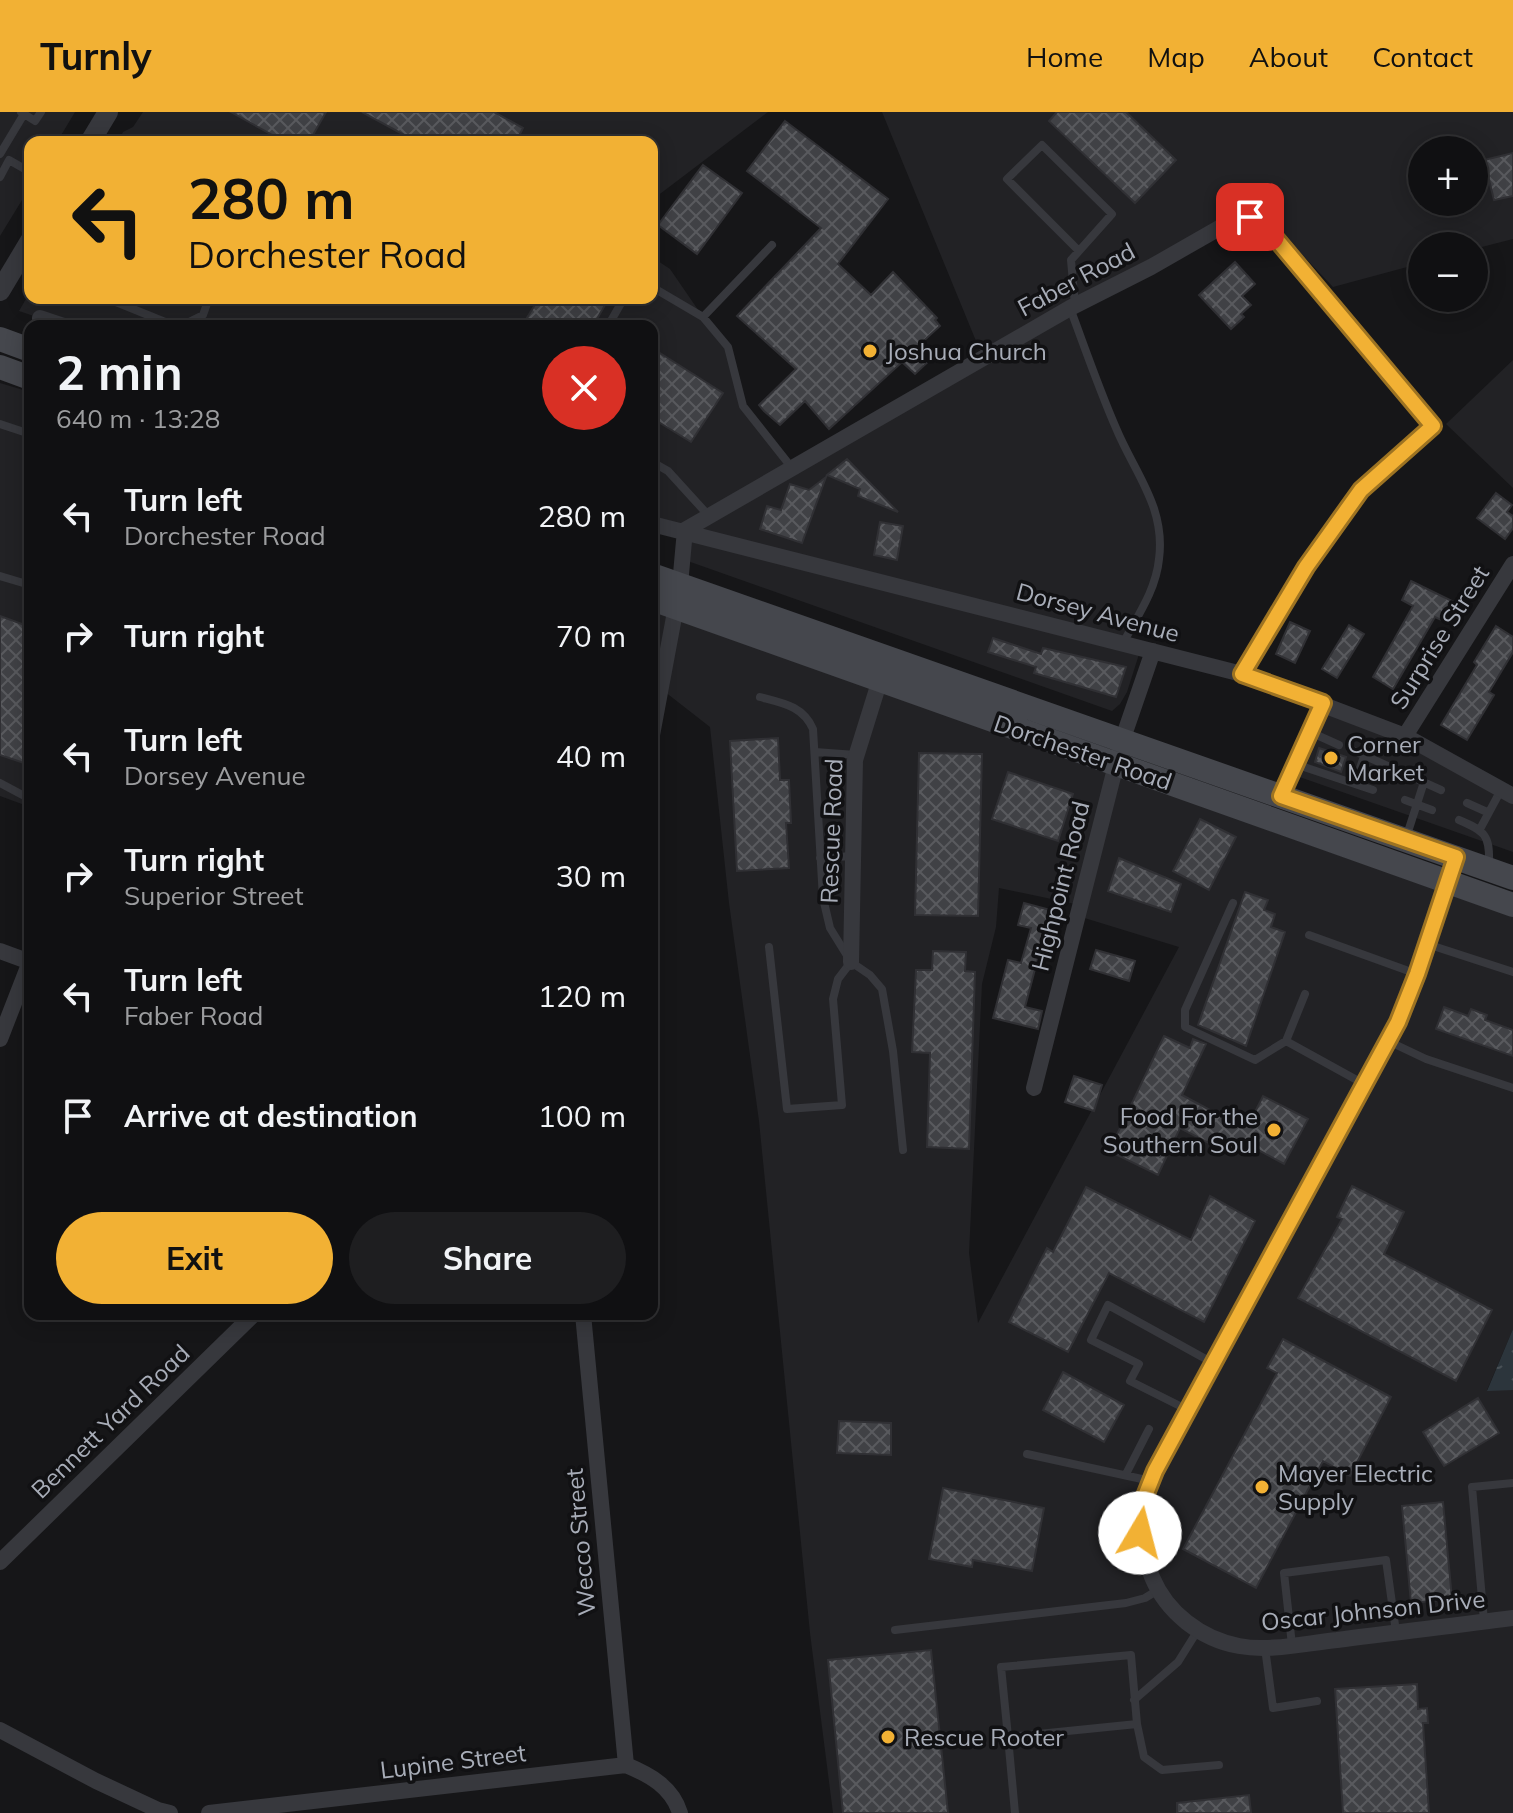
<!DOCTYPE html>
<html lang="en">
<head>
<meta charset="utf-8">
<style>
	:root { --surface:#101012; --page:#1e1e20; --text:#f1f3f6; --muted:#9c9d9f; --line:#303032; --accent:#f2b134 }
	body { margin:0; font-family:Mulish,sans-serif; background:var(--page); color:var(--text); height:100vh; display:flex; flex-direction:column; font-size:30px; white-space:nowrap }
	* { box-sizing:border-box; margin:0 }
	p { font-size:26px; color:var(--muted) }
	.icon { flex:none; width:44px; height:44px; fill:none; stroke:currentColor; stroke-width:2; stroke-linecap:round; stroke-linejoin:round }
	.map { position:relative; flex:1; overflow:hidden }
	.details { position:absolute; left:24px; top:208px; width:634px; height:1000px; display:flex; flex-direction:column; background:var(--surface); border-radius:16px; box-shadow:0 4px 20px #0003,0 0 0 2px var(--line) }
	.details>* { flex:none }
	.banner { position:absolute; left:24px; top:24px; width:634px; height:168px; border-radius:16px; box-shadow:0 4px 20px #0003,0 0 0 2px var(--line); background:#f2b134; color:#111; overflow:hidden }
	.fabs { position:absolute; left:1408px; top:24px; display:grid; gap:16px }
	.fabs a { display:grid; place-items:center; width:80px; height:80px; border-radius:50%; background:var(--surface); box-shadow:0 4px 20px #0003,0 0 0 2px var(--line); font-size:40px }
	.pin { position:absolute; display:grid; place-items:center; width:68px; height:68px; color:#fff; margin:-34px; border-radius:16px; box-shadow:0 4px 12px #0006 }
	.me { position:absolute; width:88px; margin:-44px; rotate:8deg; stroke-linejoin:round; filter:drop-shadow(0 0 6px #0008) }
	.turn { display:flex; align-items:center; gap:28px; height:168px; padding:0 32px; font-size:36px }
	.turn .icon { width:104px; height:104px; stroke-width:2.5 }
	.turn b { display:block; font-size:56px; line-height:68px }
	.round { display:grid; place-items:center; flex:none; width:84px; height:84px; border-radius:42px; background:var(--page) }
	.headline { display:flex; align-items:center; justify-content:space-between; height:136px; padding:0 32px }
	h1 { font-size:48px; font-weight:700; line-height:60px }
	.primary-button { display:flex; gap:16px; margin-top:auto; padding:16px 32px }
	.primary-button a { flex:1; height:92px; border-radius:48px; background:var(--accent); color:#111; font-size:32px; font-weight:700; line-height:92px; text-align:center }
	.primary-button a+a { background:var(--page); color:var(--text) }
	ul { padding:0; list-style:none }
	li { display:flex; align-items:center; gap:24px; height:120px; padding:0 32px }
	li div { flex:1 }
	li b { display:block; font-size:30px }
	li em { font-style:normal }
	header { display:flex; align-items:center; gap:48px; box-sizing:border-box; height:112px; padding:0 40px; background:var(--accent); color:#111 }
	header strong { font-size:38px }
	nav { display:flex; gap:44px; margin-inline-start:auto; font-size:28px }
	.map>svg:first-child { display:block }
</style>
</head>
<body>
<header>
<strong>Turnly</strong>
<nav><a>Home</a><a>Map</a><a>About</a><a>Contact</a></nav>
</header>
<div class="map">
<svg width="1513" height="1701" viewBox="0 0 1513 1701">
	<defs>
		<pattern id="water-ripples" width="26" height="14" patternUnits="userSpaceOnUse" patternTransform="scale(2)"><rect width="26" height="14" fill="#2c353c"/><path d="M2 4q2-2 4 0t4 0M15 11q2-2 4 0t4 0" fill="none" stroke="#485056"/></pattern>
		<pattern id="building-cross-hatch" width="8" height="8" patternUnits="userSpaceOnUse" patternTransform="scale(2)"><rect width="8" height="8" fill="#404145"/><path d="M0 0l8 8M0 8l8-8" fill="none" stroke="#595a5e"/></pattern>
	</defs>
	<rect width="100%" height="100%" fill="#161618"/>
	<path fill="#222225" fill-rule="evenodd" d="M0,0H75L57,30H30V75L0,124Z
		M143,0H768L652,88V30H118L123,20L133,15Z
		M882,0H1513V127L1474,137V134H1422V151L1333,175L1253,91L1228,88L1235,107L1070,196L1117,319L1148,376L1159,423V450L1124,530L1141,536L1127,580L1120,592L1112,599L682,447L685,418L652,412V214H64L19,199L30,180V186H652V145L670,157L703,205L728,235L743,294L792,355L983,246ZM1422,38H1474V90H1422Z
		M1513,248V376L1446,312Z
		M0,271L30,280V695L0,684Z
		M652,499L1513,805V1217L1487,1278H1513V1701H833L810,1521L759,1009L729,791L710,615L660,576L652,573ZM999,776L1080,793L1078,804L1179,835L978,1211L969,1141L982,872L996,815Z
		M1323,591L1513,684V740L1291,662Z"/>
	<path fill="url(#water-ripples)" d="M1513,1217V1278L1487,1279Z"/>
	<path fill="url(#building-cross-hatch)" stroke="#303034" stroke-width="2" d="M231,0H326L309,30H285Z
		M362,0H494L523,16L516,30H417Z
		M1057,0H1126L1176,48L1135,91L1049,9Z
		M785,9L888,87L838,152L871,183L893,160L937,206L935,208L940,214L919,233L932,246L915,262L902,250L829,317L805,289L780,313L764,299L759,293L796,257L737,204L821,116L747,59Z
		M1513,41V84L1494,88L1484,48Z
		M703,53L742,81L697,142L658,113Z
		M1235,150L1255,172L1242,184L1251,193L1241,202L1244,205L1231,217L1199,183Z
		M539,186H609L593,214H522Z
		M652,236L723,281L691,330L652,306Z
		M847,347L898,400L858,384L860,377L827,363Z
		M826,365L802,431L760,417L767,394L781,398L790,372L809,378Z
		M1496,381L1512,393L1507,400L1513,404V416L1505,427L1477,406Z
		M880,410L903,414L897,448L874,443Z
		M1411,469L1458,492L1448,511L1435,505L1393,577L1373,565L1413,494L1402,488Z
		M0,504L30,515V653L0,643Z
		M1290,510L1310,519L1295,551L1276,542Z
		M1349,513L1364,522L1337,566L1322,557Z
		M1496,514L1513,525V540L1489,580L1494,583L1467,628L1441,613L1477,553L1474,550Z
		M993,526L1041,542L1043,536L1126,555L1116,585L1034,561L1036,555L988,540Z
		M778,626L780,668H789L791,711H786L789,756L737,759L730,629Z
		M1319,636L1346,645L1341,660L1315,650Z
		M919,641L982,642L978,804L915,803Z
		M1008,660L1073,682L1058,729L992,707Z
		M1200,707L1236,725L1209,778L1173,759Z
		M1119,746L1181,772L1171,800L1108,779Z
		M1245,780L1268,788L1264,798L1275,802L1271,815L1285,820L1246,934L1198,913Z
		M1024,791L1054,799L1043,843L1039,842L1025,895L1042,899L1038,917L993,906L1008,848L1021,851L1031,816L1018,813Z
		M1096,838L1135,849L1129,869L1090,857Z
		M933,839L966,840L965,859L975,860L969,1037L927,1035L930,941L912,940L916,858H932Z
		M1444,895L1468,904L1471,897L1487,903L1485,908L1513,918V944L1436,917Z
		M1164,924L1190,936L1193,927L1206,932L1182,983L1221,1004L1223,999L1249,1012L1263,984L1308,1007L1284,1052L1238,1027L1230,1042L1180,1016L1158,1063L1109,1039Z
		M1074,964L1102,973L1094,999L1065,990Z
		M1352,1074L1404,1100L1384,1142L1492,1198L1456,1269L1298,1186L1342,1107L1337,1105Z
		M1086,1075L1191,1128L1210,1084L1255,1109L1204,1210L1109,1161L1068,1240L1009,1210L1047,1136L1053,1140Z
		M1283,1227L1391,1285L1350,1364L1323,1349L1256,1476L1183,1437L1277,1261L1267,1256Z
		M1063,1260L1124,1293L1104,1330L1043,1298Z
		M1478,1286L1499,1321L1444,1354L1423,1320Z
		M839,1309L891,1311V1343L837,1341Z
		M943,1376L1044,1396L1032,1459L973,1448L972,1455L929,1447Z
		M1443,1390L1452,1487L1411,1491L1402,1394Z
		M931,1538L948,1701H843L828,1548Z
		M1417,1572L1418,1597L1427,1596L1428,1611H1423L1429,1701H1343L1335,1577Z
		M1249,1683L1251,1701H1177V1691Z"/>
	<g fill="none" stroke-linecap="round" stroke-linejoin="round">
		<path stroke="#37383d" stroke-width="8" d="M21,0L35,9L41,0
			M0,42L24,2
			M0,65L9,48L30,60
			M652,175L703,205L728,235L743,294L792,356
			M106,186L175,214
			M1075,193L1071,148L1112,102L1042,33L1007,67L1079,139
			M1070,196C1085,236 1099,277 1116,316C1134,360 1166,395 1159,447C1156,478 1137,505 1123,531
			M703,205L772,133
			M181,214L203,203L209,186
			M608,214L624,186
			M0,312L30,322
			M652,350L668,359L709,404
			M0,464L30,473
			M652,547L665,546
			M760,585C783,591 803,594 813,617L823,786L830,816L851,850L870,863L882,877L893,939L903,1038
			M1310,620L1339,633
			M1350,637L1441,678
			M815,640L856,643
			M1295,652L1373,678
			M0,671L30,687
			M1355,672L1364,644
			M1281,683L1323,591
			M1405,688L1432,698
			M1467,691L1487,700
			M1459,708C1485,719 1490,723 1489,752
			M1480,717L1501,678
			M1406,726L1424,670
			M820,746L853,744
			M1233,791L1185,898V915L1255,948L1286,929
			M1309,823L1417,862
			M1427,832L1513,860
			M769,835L787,997L842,993L833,887L838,867L851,850
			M1305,882L1286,929L1364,972
			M1388,929L1426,947L1513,976
			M1188,1298L1130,1269L1139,1252L1091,1228L1108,1193L1213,1251
			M1027,1342L1151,1369
			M1126,1362L1149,1317
			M1484,1509L1472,1375L1513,1371
			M895,1518L1126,1491L1145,1486L1158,1478
			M1292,1533L1284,1461L1386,1448L1396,1520
			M1265,1536L1273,1596L1317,1589
			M1134,1588L1178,1550L1198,1518
			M1008,1625L1001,1555L1131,1543L1137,1612L1144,1645L1162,1658L1219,1653
			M1015,1701L1008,1625L1137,1612"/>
		<path stroke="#37383d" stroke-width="16" d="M40,206L64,214
			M652,412L1242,562L1405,624L1513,684
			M685,418L1070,196L1151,155L1235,107L1250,105L1261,109L1433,314L1361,378L1306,455L1242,562
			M652,623L680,473L685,418
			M1405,624L1513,452
			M1450,761L1415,870L1398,910L1155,1359C1140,1396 1136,1427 1152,1465C1167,1501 1201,1527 1239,1534C1270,1540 1306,1531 1337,1528C1395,1520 1454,1514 1513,1506
			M0,839L30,850
			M851,850L855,648L883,558
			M0,927L30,850
			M1034,976L1122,629L1153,539
			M583,1202L626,1653
			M0,1450L254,1202
			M0,1618L96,1669L158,1698L170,1701
			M209,1701L626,1653C650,1663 672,1675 680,1701"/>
		<path stroke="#37383d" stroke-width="20" d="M90,30L108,0
			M0,179L30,129"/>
		<path stroke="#45474d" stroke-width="24" d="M0,227L30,238
			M0,255L30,266
			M652,463L1513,766
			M652,487L1513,793"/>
	</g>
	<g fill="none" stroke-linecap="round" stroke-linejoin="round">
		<defs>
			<path id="route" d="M1140,1421L1145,1384L1155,1359L1398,910L1417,862L1456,745L1281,684L1323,591L1242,562L1306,455L1361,378L1433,314L1261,109L1250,105"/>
		</defs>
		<use href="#route" stroke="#9d7322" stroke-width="20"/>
		<use href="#route" stroke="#f2b134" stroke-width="14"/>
	</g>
	<g fill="#f2b134" stroke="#111113" stroke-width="3">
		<circle cx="870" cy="239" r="8"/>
		<circle cx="1331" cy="646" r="8"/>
		<circle cx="1274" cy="1018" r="8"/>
		<circle cx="1262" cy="1375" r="8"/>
		<circle cx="888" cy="1625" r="8"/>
	</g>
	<g text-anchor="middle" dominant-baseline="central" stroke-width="7" stroke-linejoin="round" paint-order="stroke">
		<g font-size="24" fill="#a8adb8" stroke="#111113">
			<text transform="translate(1076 167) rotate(-28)">Faber Road</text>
			<text transform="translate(1098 500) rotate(15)">Dorsey Avenue</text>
			<text transform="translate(1439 525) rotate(-58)">Surprise Street</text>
			<text transform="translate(1083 640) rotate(19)">Dorchester Road</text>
			<text transform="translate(831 719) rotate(-88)">Rescue Road</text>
			<text transform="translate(1060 774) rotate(-76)">Highpoint Road</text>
			<text transform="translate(110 1309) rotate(-44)">Bennett Yard Road</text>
			<text transform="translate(580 1430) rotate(-95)">Wecco Street</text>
			<text transform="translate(1373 1498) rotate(-6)">Oscar Johnson Drive</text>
			<text transform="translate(453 1649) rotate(-7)">Lupine Street</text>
		</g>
		<g font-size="24" fill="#a8adb8" stroke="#111113" text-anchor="start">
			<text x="886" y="239">Joshua Church</text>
			<text x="1347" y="632">Corner<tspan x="1347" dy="28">Market</tspan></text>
			<text x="1258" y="1004" text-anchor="end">Food For the<tspan x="1258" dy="28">Southern Soul</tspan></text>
			<text x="1278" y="1361">Mayer Electric<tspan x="1278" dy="28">Supply</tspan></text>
			<text x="904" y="1625">Rescue Rooter</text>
		</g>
	</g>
</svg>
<div class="fabs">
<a>+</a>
<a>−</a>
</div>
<div class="pin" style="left:1250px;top:105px;background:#d93025"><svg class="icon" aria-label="arrive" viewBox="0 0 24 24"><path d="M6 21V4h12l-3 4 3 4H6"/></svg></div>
<svg class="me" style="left:1140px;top:1421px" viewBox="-20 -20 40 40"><circle r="19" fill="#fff"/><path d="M0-13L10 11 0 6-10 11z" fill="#f2b134"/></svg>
<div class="banner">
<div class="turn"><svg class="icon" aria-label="left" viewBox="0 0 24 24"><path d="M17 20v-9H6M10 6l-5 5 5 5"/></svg><div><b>280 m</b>Dorchester Road</div></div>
</div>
<section class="details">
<div class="headline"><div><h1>2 min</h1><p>640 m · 13:28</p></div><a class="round" style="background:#d93025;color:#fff"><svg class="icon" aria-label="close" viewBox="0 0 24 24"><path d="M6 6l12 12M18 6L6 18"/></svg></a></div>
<ul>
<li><svg class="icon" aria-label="left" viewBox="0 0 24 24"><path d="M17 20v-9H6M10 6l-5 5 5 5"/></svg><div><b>Turn left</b><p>Dorchester Road</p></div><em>280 m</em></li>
<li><svg class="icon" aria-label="right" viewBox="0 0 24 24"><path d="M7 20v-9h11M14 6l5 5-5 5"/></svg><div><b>Turn right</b></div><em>70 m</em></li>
<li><svg class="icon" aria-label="left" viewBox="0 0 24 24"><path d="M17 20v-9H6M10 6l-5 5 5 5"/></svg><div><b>Turn left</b><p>Dorsey Avenue</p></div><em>40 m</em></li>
<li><svg class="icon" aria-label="right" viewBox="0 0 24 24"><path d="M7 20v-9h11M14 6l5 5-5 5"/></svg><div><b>Turn right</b><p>Superior Street</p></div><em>30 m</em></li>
<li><svg class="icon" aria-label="left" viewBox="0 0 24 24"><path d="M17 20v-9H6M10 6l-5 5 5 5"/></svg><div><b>Turn left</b><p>Faber Road</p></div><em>120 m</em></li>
<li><svg class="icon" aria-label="arrive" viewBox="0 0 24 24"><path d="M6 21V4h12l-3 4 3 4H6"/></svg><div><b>Arrive at destination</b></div><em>100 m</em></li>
</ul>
<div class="primary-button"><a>Exit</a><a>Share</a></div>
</section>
</div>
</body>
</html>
